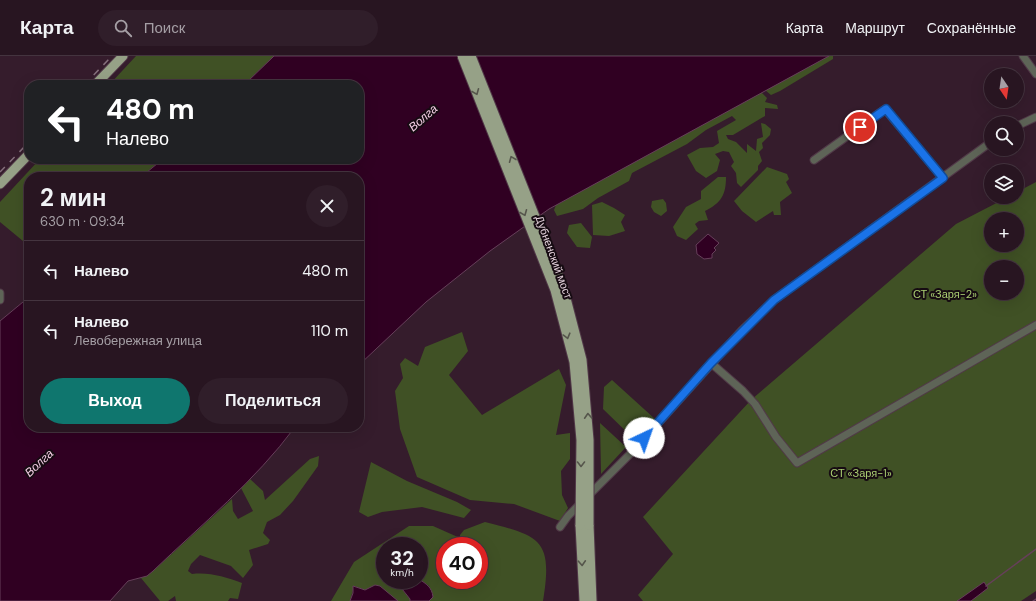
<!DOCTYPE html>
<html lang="ru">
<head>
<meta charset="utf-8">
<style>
	:root { --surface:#281521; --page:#301e2a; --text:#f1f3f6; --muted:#a59fa5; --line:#44343f; --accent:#0f766e }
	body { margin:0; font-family:"DM Sans",sans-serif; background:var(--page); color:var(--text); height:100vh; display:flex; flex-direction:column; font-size:15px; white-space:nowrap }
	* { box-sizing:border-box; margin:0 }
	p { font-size:13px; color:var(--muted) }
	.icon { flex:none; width:22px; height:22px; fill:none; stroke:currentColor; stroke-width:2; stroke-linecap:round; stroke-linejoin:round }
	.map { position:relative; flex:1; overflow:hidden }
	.details { position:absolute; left:24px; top:116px; width:340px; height:260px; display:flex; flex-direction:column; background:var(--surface); border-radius:16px; box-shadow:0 4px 16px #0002,0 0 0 1px var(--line) }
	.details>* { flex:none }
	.top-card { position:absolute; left:24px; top:24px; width:340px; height:84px; border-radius:16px; box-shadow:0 4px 16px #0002,0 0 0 1px var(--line); background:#202124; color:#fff; overflow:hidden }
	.needle { width:26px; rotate:167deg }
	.controls { position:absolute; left:984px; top:12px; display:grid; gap:8px }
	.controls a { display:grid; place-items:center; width:40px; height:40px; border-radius:50%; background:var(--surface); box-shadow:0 4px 16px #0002,0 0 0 1px var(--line); font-size:20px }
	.speed { position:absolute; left:376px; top:481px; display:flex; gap:8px; font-size:20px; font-weight:700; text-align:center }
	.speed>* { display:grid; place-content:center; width:52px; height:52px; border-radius:50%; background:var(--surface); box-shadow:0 4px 16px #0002,0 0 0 1px var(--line); line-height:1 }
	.speed small { font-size:10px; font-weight:400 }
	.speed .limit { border:6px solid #d22; background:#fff; color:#111 }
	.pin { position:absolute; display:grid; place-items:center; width:34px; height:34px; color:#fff; margin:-17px; border:2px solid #fff; border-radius:50%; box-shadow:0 1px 4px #0007 }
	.me { position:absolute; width:44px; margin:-22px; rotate:42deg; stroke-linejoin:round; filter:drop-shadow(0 0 3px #0008) }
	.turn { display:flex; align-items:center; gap:14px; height:84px; padding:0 16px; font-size:18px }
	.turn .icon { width:52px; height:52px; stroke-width:2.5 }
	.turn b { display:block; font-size:28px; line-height:34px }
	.round { display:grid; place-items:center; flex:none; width:42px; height:42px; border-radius:21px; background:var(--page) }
	.head { display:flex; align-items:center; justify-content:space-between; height:68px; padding:0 16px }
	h1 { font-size:24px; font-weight:700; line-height:30px }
	.primary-button { display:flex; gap:8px; margin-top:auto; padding:8px 16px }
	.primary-button a { flex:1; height:46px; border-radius:24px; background:var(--accent); color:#fff; font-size:16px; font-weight:700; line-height:46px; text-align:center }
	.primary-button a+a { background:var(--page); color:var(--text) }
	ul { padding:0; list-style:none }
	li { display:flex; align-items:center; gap:12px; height:60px; padding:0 16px; border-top:1px solid var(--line) }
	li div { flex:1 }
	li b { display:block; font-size:15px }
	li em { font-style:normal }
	header { display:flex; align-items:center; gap:24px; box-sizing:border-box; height:56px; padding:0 20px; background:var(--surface); border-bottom:1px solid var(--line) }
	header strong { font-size:19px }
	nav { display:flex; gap:22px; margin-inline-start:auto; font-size:14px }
	.search { width:280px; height:36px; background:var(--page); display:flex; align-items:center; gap:10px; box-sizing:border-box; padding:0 14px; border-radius:22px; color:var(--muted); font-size:15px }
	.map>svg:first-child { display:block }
</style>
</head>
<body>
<header>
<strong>Карта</strong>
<div class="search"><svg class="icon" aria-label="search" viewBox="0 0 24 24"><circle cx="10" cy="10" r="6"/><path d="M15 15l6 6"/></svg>Поиск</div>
<nav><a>Карта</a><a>Маршрут</a><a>Сохранённые</a></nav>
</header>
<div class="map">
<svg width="1036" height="545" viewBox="0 0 1036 545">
	<rect width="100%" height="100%" fill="#351c2c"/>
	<path fill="#405125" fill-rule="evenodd" d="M136,0H274L244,29H109Z
		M829,0H833V3L780,35L771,39L765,34Z
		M761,36L767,42L765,46L777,49L778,53L765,52V60L733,79H726L728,83L736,86L747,97V88L756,95L757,83L763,81L761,67L765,68L771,73L770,79L762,87L763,92L759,96L762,105L758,110V114L741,131L737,127L736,117L731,110L734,106L729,96L723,95L715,98L720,104L717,115L706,122L696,115L687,99L700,92L713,91L719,87L717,75L736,64L732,60L706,74L687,88L632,117L629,125L598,142L583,153L557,160L554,154L556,149L566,143Z
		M40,103H163L141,121H29V190L0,166V146Z
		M767,111L787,118L789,123L786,126L792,137L780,146L781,159H774L773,155L756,166L742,155L734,145Z
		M718,121H726C726,139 721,147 705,155L708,164L699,165L695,168L698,173L686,184L677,180L673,171L686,151L701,143V135Z
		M1036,126V535L1021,545H643L638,539L673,498L643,461L751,344L956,168L1008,141H1017V136ZM991,163H1017V189H991ZM991,211H1017V237H991Z
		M663,143L666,147L667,155L661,160L654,156L651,151L652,145Z
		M602,146L614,152L625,159L621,166L625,175L609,180L593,179L592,149Z
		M581,167L592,181L590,192L577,191L567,177L569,169Z
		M462,276L468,295L449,319L482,359L559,313L566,329L556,379L570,377V403L561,415L562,439L568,452L560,465L514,448L470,444L417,421L400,373L395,335L403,322L400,308L405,302L418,310L425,291Z
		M612,324L655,363L635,384L603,353L604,331Z
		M600,367L626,391L601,418V417Z
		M319,400L318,410L293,445L280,459L267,466L263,477L270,484L268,488L249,494L253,509L243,522L231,510L200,499L191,508L188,515L192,518C210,516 225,521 242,527L238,543L230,542L228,545H176L175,540L168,545H160L141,522L153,515L232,443L233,455L238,463L253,455L241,432L250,423L263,435L265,444L310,403Z
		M371,406L407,425L457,446L471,454L464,462L422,451L382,456L368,461L359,456Z
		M485,466C541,480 553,484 543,545H429L433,541L429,530L419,523V490H385V524H395L410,543V545H398L375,529L365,534L354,530L350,545H331L354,506L409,470H433L460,482V479L464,474ZM445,490H479V524H445Z"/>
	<path fill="#300022" stroke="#663f5a" d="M274,0H829L549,153L490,195L426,246L359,309V121H141L163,103H359V29H244Z
		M708,178L719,187L714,192L716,194L712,198V202L704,203L697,198L696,189Z
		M29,241V371H295C255,425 202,468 153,515L147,520L128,525L110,545H0V265Z
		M419,523C426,528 432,531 433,541L429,545H410V543L395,524Z
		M984,526L988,532L971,545H957Z
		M375,529L380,530L398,545H350L353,537V530L365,534Z"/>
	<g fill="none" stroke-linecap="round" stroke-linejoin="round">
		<path stroke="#663f5a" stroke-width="1.5" d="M986,530L1036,493
			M1033,545L1036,543"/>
		<defs>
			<path id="minor" d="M1023,0L1036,18
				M1017,70L1036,61
				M814,104L885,53L943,122
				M0,237V244
				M711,307L743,335L755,348L776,381L797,407L1036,269
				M560,471L568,460L635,393L742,274L774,244L991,86"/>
			<path id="major" d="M95,29L123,0
				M0,128L29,98
				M580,469L584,545
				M589,469L592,545"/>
		</defs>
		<use href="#minor" stroke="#513948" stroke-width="9"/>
		<use href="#major" stroke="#513948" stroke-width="11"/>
		<use href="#minor" stroke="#5e6457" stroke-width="7"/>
		<use href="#major" stroke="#96a187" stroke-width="9"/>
		<path stroke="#856f7c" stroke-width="1.5" stroke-dasharray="7 7" stroke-linecap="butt" d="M84,29L112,0
			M0,116L29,86"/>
		<defs>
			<path id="major-bridge" d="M462,0L555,234L574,306L581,384L580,469
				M471,0L563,231L582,304L589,384V469"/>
		</defs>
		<use href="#major-bridge" stroke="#513948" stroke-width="11" stroke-linecap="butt"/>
		<use href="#major-bridge" stroke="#96a187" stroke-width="9"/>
	</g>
	<defs><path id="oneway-chevron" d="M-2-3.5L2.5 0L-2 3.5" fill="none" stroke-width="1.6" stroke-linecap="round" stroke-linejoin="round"/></defs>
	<g stroke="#56564c">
		<use href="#oneway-chevron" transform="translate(476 36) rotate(68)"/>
		<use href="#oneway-chevron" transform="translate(512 103) rotate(-112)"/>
		<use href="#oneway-chevron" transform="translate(524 157) rotate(68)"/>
		<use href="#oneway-chevron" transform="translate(567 280) rotate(75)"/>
		<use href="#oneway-chevron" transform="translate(588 360) rotate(-93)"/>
		<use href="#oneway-chevron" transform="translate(581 408) rotate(90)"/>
		<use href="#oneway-chevron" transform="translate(582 507) rotate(87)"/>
	</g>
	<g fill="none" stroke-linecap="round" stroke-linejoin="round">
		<defs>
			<path id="route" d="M644,382L711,307L774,244L943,122L886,53L860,71"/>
		</defs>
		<use href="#route" stroke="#114b97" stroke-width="10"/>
		<use href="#route" stroke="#1a73e8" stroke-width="7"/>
	</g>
	<g text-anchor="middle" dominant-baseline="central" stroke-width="4" stroke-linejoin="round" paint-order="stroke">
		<g font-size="11" fill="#e5d3dd" stroke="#160b12">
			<text transform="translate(554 201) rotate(70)">Дубненский мост</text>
		</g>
		<g font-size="11" fill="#a9cd71" stroke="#160b12">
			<text x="945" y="238">СТ «Заря-2»</text>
			<text x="861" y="417">СТ «Заря-1»</text>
		</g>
		<g font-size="12" font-style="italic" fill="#f6d1e7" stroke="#160b12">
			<text transform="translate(423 62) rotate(-41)">Волга</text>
			<text transform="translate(39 407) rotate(-43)">Волга</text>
		</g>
	</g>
</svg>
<div class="controls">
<a><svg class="needle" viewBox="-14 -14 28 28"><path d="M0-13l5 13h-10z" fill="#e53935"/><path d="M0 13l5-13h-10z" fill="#a59fa5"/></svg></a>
<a><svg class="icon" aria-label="search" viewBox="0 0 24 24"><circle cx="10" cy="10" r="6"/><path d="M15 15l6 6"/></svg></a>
<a><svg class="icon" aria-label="layers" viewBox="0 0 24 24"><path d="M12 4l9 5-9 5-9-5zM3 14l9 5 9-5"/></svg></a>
<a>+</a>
<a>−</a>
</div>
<div class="speed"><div>32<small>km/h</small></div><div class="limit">40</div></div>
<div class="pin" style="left:860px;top:71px;background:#d93025"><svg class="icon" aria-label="arrive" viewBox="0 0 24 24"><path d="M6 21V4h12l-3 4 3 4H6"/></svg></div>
<svg class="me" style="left:644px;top:382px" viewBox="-20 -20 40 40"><circle r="19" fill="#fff"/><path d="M0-13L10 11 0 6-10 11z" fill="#1a73e8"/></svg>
<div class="top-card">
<div class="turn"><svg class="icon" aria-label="left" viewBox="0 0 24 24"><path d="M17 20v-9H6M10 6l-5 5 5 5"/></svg><div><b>480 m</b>Налево</div></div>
</div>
<section class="details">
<div class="head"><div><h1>2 мин</h1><p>630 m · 09:34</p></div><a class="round"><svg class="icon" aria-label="close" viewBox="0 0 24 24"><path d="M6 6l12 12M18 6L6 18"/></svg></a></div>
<ul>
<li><svg class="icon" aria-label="left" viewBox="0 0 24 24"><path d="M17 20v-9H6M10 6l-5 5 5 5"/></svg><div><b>Налево</b></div><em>480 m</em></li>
<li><svg class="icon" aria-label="left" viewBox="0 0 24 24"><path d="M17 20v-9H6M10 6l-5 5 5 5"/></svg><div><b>Налево</b><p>Левобережная улица</p></div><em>110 m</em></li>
</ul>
<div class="primary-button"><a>Выход</a><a>Поделиться</a></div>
</section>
</div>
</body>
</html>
